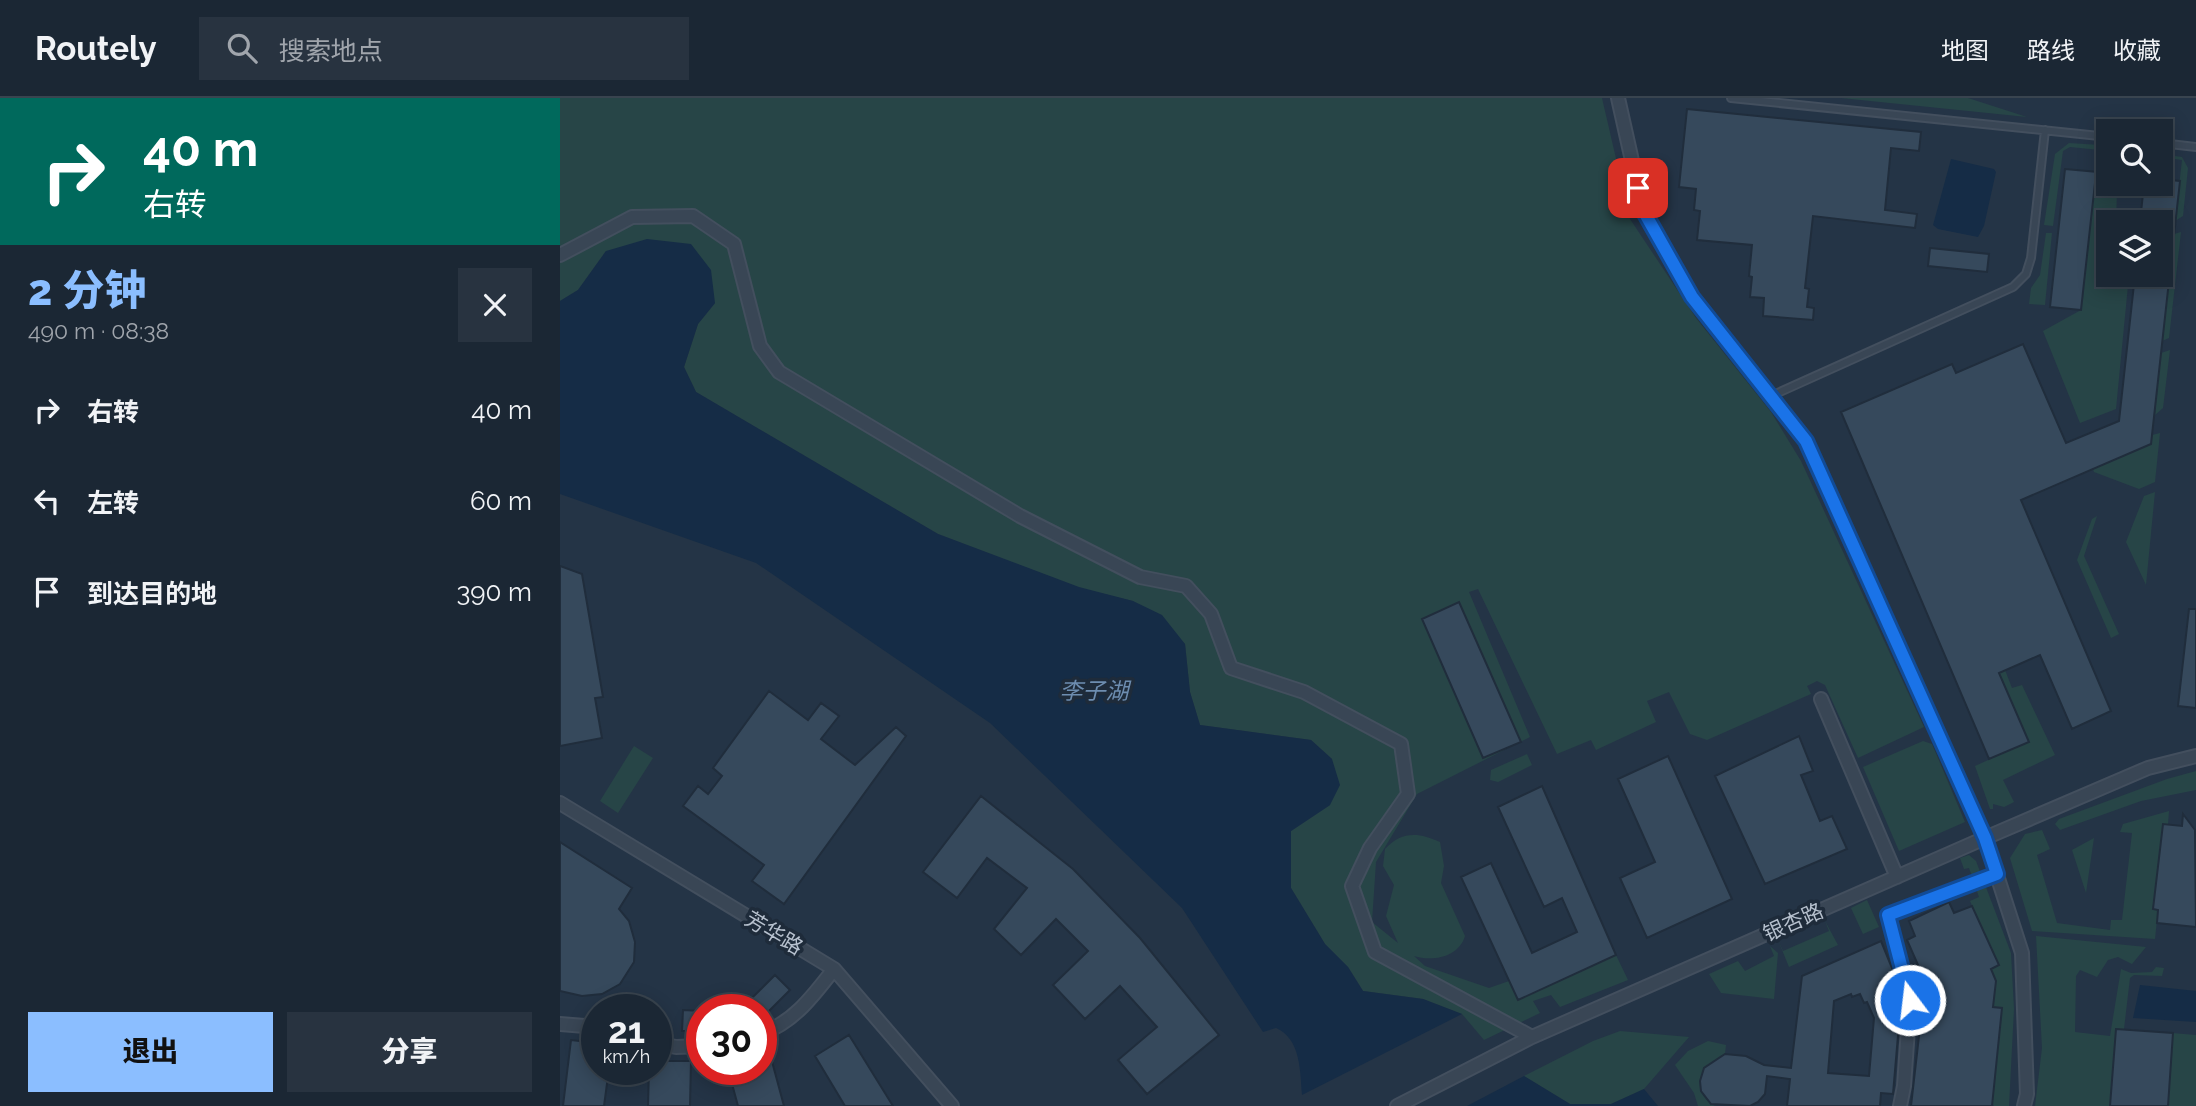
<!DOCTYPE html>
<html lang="zh">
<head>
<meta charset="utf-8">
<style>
	:root { --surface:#1b2734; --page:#283340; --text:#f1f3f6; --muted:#a0a5ac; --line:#39444f; --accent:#8bbeff }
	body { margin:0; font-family:Raleway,"Noto Sans SC",sans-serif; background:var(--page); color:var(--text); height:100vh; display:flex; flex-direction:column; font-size:26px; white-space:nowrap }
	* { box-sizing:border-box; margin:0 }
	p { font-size:23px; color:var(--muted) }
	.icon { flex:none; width:38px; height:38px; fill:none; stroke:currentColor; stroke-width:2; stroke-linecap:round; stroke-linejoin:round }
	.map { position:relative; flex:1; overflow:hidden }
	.drawer { display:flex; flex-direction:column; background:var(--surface); width:560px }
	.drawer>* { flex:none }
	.top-card { background:#00695c; color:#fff; overflow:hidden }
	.buttons { position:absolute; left:1536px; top:21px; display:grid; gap:14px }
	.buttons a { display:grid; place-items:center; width:77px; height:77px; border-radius:0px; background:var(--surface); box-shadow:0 4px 18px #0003,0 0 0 2px var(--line); font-size:35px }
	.speed { position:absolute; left:21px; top:896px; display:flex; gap:14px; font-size:35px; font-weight:700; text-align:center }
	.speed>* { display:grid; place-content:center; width:91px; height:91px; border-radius:50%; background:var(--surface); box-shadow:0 4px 18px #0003,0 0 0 2px var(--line); line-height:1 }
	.speed small { font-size:18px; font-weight:400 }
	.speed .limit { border:10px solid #d22; background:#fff; color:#111 }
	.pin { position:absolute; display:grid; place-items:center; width:60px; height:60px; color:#fff; margin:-30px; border-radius:14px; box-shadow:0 4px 10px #0006 }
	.me { position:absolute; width:77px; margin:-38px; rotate:345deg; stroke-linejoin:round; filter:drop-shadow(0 0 5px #0008) }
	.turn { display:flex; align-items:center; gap:24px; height:147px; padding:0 28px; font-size:32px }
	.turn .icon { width:91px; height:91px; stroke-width:2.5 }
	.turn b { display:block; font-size:49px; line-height:60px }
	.round { display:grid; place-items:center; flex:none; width:74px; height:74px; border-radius:0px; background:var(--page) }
	.overview { display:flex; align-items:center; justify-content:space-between; height:119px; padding:0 28px }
	h1 { font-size:42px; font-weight:800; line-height:52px; color:var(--accent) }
	.cta { display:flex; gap:14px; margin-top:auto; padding:14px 28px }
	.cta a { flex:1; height:80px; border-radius:0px; background:var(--accent); color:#111; font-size:28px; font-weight:800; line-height:80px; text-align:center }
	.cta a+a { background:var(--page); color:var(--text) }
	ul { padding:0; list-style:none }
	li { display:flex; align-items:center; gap:21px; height:91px; padding:0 28px }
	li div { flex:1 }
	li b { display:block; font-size:26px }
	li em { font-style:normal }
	header { display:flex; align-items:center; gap:42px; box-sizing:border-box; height:98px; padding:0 35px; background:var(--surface); border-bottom:2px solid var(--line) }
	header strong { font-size:33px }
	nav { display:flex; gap:38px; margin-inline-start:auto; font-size:24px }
	.search { width:490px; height:63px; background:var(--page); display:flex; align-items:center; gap:18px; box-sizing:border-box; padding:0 24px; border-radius:0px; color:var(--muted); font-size:26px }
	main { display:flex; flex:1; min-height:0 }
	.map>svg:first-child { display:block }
</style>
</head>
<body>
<header>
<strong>Routely</strong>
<div class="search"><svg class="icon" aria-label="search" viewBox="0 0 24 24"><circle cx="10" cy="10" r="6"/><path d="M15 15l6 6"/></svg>搜索地点</div>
<nav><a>地图</a><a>路线</a><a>收藏</a></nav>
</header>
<main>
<section class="drawer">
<div class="top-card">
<div class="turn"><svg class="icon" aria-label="right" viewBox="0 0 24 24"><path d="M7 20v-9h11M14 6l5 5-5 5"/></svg><div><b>40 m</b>右转</div></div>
</div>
<div class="overview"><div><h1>2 分钟</h1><p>490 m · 08:38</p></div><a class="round"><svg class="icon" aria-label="close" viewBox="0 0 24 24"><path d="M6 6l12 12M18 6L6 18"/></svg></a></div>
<ul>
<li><svg class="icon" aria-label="right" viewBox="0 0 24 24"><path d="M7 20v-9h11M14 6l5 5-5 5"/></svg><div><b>右转</b></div><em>40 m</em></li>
<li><svg class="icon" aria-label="left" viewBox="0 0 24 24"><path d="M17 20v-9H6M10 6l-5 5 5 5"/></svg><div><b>左转</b></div><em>60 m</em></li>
<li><svg class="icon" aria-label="arrive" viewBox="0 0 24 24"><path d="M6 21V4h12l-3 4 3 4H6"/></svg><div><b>到达目的地</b></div><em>390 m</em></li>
</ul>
<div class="cta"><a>退出</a><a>分享</a></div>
</section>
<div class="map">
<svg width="1636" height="1008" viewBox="0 0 1636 1008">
	<rect width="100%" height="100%" fill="#243446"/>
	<path fill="#274547" d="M0,0H1042L1070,121L1136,220L1211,314L1241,363L1364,629L1298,660L1265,587L1257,583L1247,588L1251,596L1147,642L1130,636L1109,594L1087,603L1096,624L1036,652L1031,642L997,656L918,491L909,494L970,639L857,696L816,764L812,824L838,845L826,818L834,787L823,768L825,751C841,733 859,734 880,744L884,768L881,785L905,838C899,859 873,864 854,858L865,868L929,890L949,883L958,902L1056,857L1068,882L1000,909L991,897L973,903L980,915L924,942L902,916L863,901L803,893L788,869L765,846L731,790V733L770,707L772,661L751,642L640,627L630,594L625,546L573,503L519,490L378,436L136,294L124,269L138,226L155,205L46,153L18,192L0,203Z
		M1281,0H1408L1467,19Z
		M1509,45L1540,47V52L1510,49L1503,53L1493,128L1484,127L1495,56Z
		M1601,56L1622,59L1628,70L1623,118L1615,123L1622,62L1601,59Z
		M1534,91L1557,93L1556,124H1549V177H1569L1556,311L1520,325L1483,233L1521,212Z
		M1621,134L1609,240L1602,243L1614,136Z
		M1486,135H1492L1485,207L1469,206L1471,190L1480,177Z
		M1610,252L1603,310L1595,317L1601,255Z
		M1600,335L1595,384L1579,391L1534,374L1533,371L1591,346L1592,337Z
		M1595,394L1586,487L1566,444L1584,398Z
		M1537,418L1524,458L1559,536L1551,540L1517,462L1532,421Z
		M1445,572L1452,590L1462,587L1495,657L1443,682L1454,704L1444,709L1433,706V711H1430L1415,668L1468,644L1439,574Z
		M1363,643L1372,646L1405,724L1339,753L1303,669Z
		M74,648L93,660L58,715L40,703Z
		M967,656L972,667L938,684L930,682L931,672Z
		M1636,673V692L1581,703L1500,732L1495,726L1499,721L1607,681Z
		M1609,713L1608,726H1603L1593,810L1598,812L1595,841L1472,833L1450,760L1465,736L1482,732L1490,751L1477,757L1497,825L1550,832L1551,822H1562L1572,735L1560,734L1563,726Z
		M1534,740L1526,795L1512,752Z
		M1409,757L1416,763L1451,855L1454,911L1449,1008H1434L1432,1005L1442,911L1433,909L1436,883L1431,871L1438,867L1410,803L1419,799L1409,770L1404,771L1400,760Z
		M1307,802L1319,829L1303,836L1291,810Z
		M1265,823L1278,847L1229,869L1218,842L1223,853L1269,833Z
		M1476,838L1586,849L1572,866L1558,859L1548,862L1537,879L1520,872L1516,878L1515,934L1550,938L1561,871L1571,875L1592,874L1596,869L1604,870L1602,878L1574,877L1570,880L1564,931L1636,937V1008H1475L1482,950Z
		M1210,848L1218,855L1214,901L1161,895L1149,876L1178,863L1185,873L1214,858Z
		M1060,933L1129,939L1084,991L1051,1006H1010L964,978L1033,943Z
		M1148,943L1166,947L1165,956C1142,967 1127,991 1155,1008H1138L1134,995L1115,967L1128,953Z"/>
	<path fill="#152c46" d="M1391,61L1434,71L1436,74L1424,128L1418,139L1378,131L1373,127Z
		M87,141L131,146L151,172L155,205L138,226L124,269L136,294L378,436L519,489L573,503L602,517L625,546L630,594L640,627L751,642L772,661L780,687L770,707L731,733V790L765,846L788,869L803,893L863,901L902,916L742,997C740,973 741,941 716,930L703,934L622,810L430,625L196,465L0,396V203L18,192L46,153Z
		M1580,887L1636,893V924L1573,920Z
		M964,978L1010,1006H1051L1084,991L1098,1008H907Z"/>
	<path fill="#36495c" stroke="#202d3c" stroke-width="2" fill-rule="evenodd" d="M1127,11L1361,34L1359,53L1331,50L1325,112L1357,116L1355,130L1253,118L1245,190L1249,191L1247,209L1254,210L1253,222L1203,218L1204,200L1190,199L1192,179L1189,178L1192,147L1137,142L1140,113L1134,112L1136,91L1119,89Z
		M1505,71L1549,75V86L1535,85L1521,212L1490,209Z
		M1601,81L1620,83L1591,346L1461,402L1551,613L1512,631L1480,557L1439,575L1469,644L1429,661L1281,314L1392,266L1396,275L1463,246L1506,345L1559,323L1575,177H1601V124H1580L1584,86H1601Z
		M1370,150L1429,156L1427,174L1368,168Z
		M0,468L22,476L43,599L35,600L42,640L0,648Z
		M899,504L961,644L923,660L862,521Z
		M1629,511H1636V610L1618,608Z
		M209,593L248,622L261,605L279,618L261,641L295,667L336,629L346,638L224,806L192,783L204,767L123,708L138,688L148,696L162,678L153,670Z
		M1239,638L1253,673L1241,677L1260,723L1272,718L1287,751L1205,786L1155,678Z
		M1108,658L1172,801L1087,840L1060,780L1095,764L1058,681Z
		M982,688L1056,857L958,902L901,779L931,765L972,855L1017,834L1002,800L984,809L938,709Z
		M421,698L513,771L580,840L659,937L587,996L558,962L597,929L560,888L525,921L493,887L528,853L496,821L461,857L434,831L467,790L427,760L397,800L363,774Z
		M1623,716L1635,732L1636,829L1597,825L1598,812L1593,811L1603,726L1622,728Z
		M0,744L72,790L59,811L69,823L75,844L74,864L60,886L42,896L22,898L0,893Z
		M1389,804L1394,815L1412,808L1439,867L1431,871L1436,883L1433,909L1442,910L1432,1008H1351L1363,903L1353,880L1362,876L1347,842L1355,838L1349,823Z
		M1321,843L1334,875L1326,879L1340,914L1333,996L1321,995L1320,1008H1227L1230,981L1207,978L1205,996L1198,1004L1190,1008L1151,1006L1141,993L1140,983L1144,970L1165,956L1186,958L1204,967L1231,970L1242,878ZM1291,896L1292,899L1300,896L1304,905L1307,904L1314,920L1309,978L1268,975L1274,903Z
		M215,877L230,892L201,921V912H164L193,899Z
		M123,912L142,913V933H122Z
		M1556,931L1613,935L1608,1008H1550Z
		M289,937L333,1008H285L255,958Z
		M11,942L37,945V971H49L44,1008H3Z
		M210,956L224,1008H178L168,971H201V958Z
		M96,963H131L130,1008H88L89,971H96Z"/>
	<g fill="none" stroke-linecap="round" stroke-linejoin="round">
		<defs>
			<path id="service" d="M1171,0L1549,39
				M1601,45L1636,49
				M1211,298L1453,189L1466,176L1471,160L1485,32"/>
			<path id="minor" d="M1058,0L1083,112L1132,199L1246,343L1425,740L1462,855L1467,996L1464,1008
				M0,157L72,119L133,118L174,146L200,248L219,274L460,418L580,479L626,488L651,516L671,570L744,594L841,646L848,696L810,750L792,788L815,854L972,939
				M1261,601L1337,779
				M0,705L274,871L392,1008
				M0,926L37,929
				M201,936C234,924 253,898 274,871
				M96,945L116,949L142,948
				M837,1008L972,939L1425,740L1588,670L1636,658
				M1340,1008L1344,988L1350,902L1328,817L1437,776"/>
		</defs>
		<use href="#service" stroke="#434f5e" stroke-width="10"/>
		<use href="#minor" stroke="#434f5e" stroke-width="16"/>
		<use href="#service" stroke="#394655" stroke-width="6"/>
		<use href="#minor" stroke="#394655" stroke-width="12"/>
	</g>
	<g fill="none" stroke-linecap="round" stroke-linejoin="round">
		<defs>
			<path id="route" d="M1078,90L1083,112L1132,199L1246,343L1425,740L1437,776L1328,817L1350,902"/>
		</defs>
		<use href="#route" stroke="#114b97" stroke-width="18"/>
		<use href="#route" stroke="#1a73e8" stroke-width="12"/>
	</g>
	<g text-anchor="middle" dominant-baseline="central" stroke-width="7" stroke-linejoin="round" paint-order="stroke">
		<g font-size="21" fill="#b7c1ce" stroke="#1e2b3a">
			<text transform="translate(1233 824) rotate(-24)">银杏路</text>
			<text transform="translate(214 835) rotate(31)">芳华路</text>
		</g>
		<g font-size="23" font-style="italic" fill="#6d8db0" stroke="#1e2b3a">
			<text x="534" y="592">李子湖</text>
		</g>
	</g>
</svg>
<div class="buttons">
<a><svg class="icon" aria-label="search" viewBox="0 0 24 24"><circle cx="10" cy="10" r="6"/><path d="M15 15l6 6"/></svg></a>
<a><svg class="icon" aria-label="layers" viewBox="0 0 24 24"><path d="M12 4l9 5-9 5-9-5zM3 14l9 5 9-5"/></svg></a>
</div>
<div class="speed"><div>21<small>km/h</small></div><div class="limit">30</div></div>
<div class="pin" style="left:1078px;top:90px;background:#d93025"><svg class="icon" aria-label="arrive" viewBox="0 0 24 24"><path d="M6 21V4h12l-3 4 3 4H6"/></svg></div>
<svg class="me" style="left:1350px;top:902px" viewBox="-20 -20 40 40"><circle r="17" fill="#1a73e8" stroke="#fff" stroke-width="3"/><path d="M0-11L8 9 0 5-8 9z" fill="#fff"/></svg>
</div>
</main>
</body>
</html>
